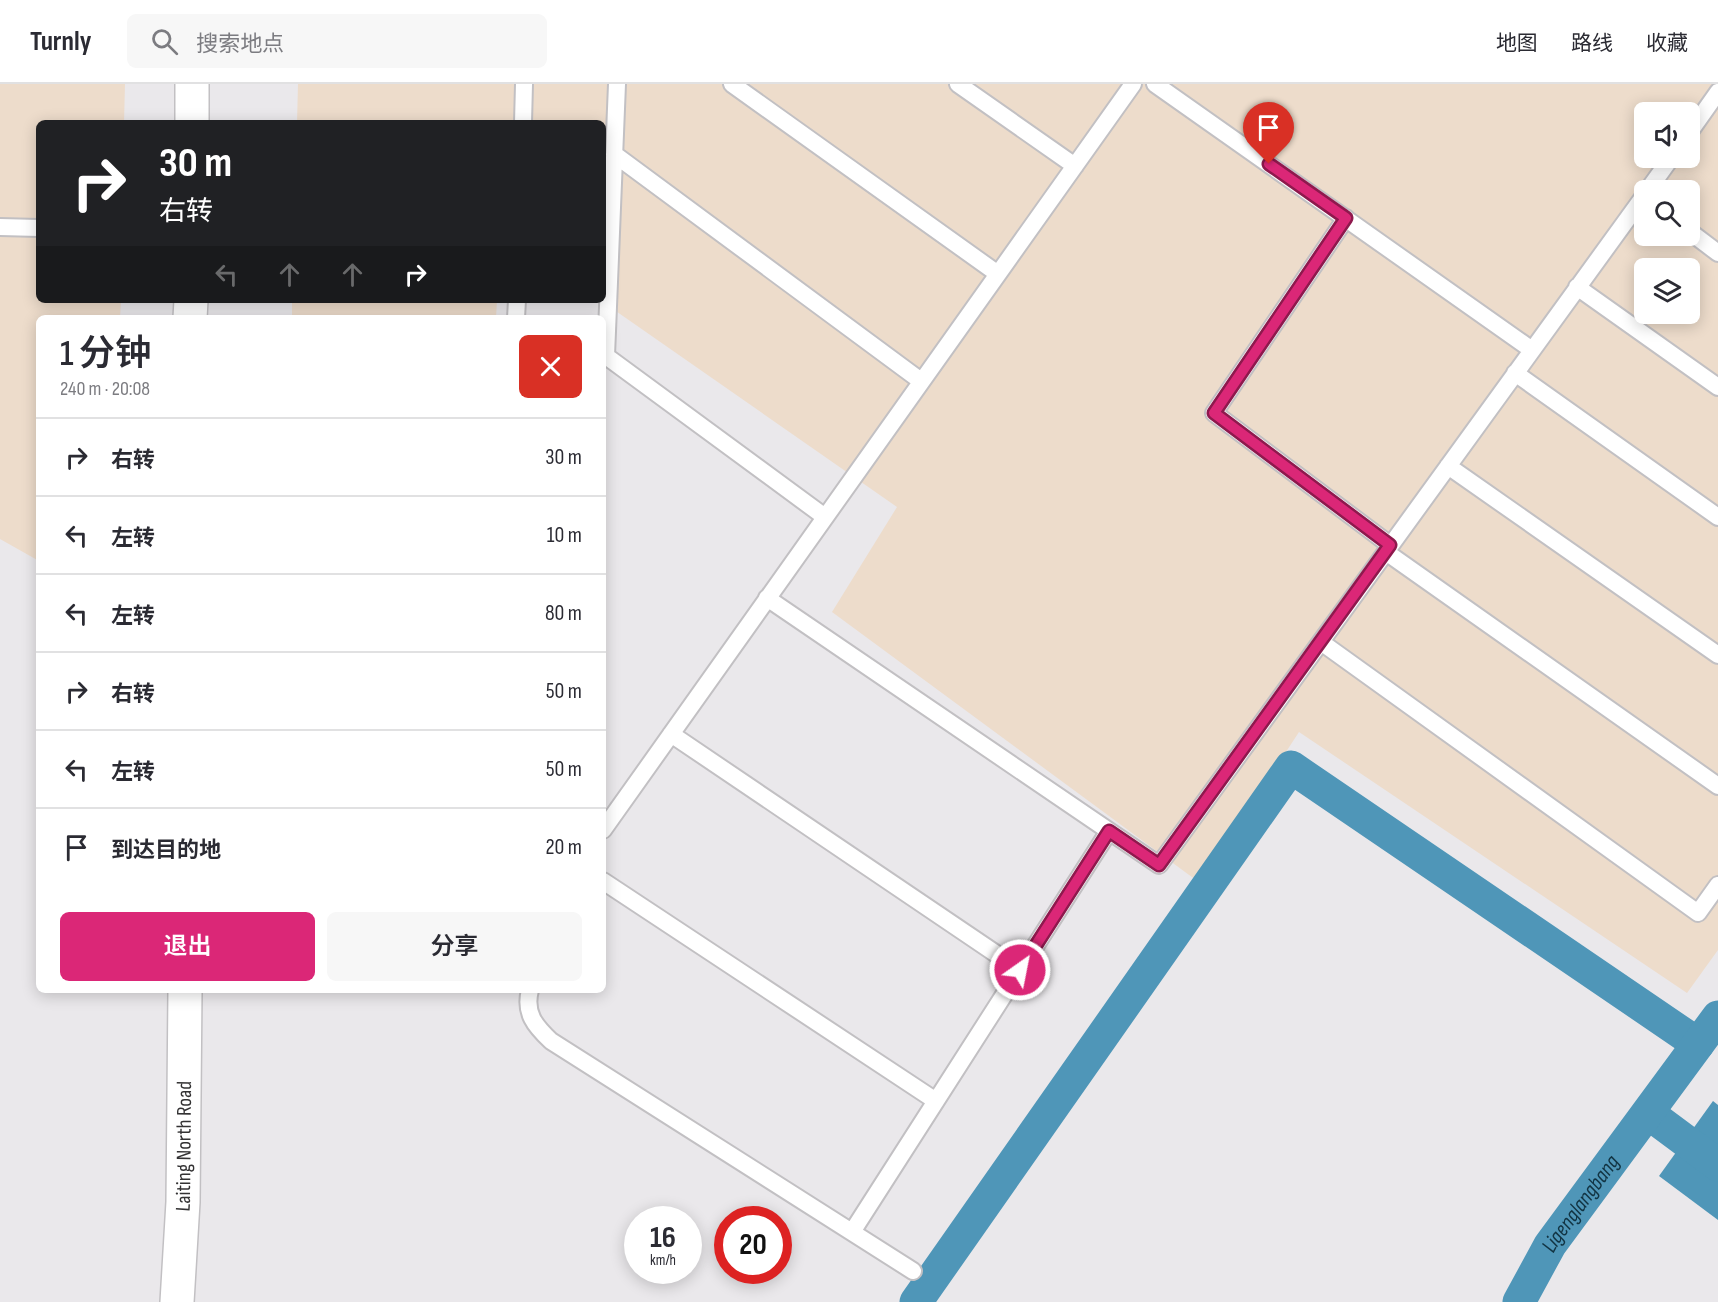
<!DOCTYPE html>
<html lang="zh">
<head>
<meta charset="utf-8">
<style>
	:root { --surface:#fff; --page:#f7f7f7; --text:#2b2b33; --muted:#7c7c81; --line:#e1e1e2; --accent:#db2777 }
	body { margin:0; font-family:"Sofia Sans Condensed","Noto Sans SC",sans-serif; background:var(--page); color:var(--text); height:100vh; display:flex; flex-direction:column; font-size:22px; white-space:nowrap }
	* { box-sizing:border-box; margin:0 }
	p { font-size:20px; color:var(--muted) }
	.icon { flex:none; width:33px; height:33px; fill:none; stroke:currentColor; stroke-width:2; stroke-linecap:round; stroke-linejoin:round }
	.map { position:relative; flex:1; overflow:hidden }
	.drawer { position:absolute; left:36px; top:231px; width:570px; height:678px; display:flex; flex-direction:column; background:var(--surface); border-radius:9px; box-shadow:0 3px 15px #0003 }
	.drawer>* { flex:none }
	.banner { position:absolute; left:36px; top:36px; width:570px; height:183px; border-radius:9px; box-shadow:0 3px 15px #0003; background:#202124; color:#fff; overflow:hidden }
	.buttons { position:absolute; left:1634px; top:18px; display:grid; gap:12px }
	.buttons a { display:grid; place-items:center; width:66px; height:66px; border-radius:9px; background:var(--surface); box-shadow:0 3px 15px #0003; font-size:30px }
	.speed { position:absolute; left:624px; top:1122px; display:flex; gap:12px; font-size:30px; font-weight:700; text-align:center }
	.speed>* { display:grid; place-content:center; width:78px; height:78px; border-radius:50%; background:var(--surface); box-shadow:0 3px 15px #0003; line-height:1 }
	.speed small { font-size:15px; font-weight:400 }
	.speed .limit { border:9px solid #d22; background:#fff; color:#111 }
	.pin { position:absolute; display:grid; place-items:center; width:51px; height:51px; color:#fff; margin:-62px -26px; border-radius:50% 50% 50% 0; rotate:-45deg; box-shadow:0 0 6px #0007 }
	.pin .icon { rotate:45deg }
	.me { position:absolute; width:66px; margin:-33px; rotate:33deg; stroke-linejoin:round; filter:drop-shadow(0 0 4px #0008) }
	.turn { display:flex; align-items:center; gap:21px; height:126px; padding:0 24px; font-size:27px }
	.turn .icon { width:78px; height:78px; stroke-width:2.5 }
	.turn b { display:block; font-size:42px; line-height:51px }
	.lanes { display:flex; align-items:center; height:57px; padding:0 24px; background:#0003; justify-content:center; gap:30px; direction:ltr }
	.lanes .off { opacity:.35 }
	.round { display:grid; place-items:center; flex:none; width:63px; height:63px; border-radius:9px; background:var(--page) }
	.headline { display:flex; align-items:center; justify-content:space-between; height:102px; padding:0 24px }
	h1 { font-size:36px; font-weight:600; line-height:45px }
	.button { display:flex; gap:12px; margin-top:auto; padding:12px 24px }
	.button a { flex:1; height:69px; border-radius:9px; background:var(--accent); color:#fff; font-size:24px; font-weight:600; line-height:69px; text-align:center }
	.button a+a { background:var(--page); color:var(--text) }
	ul { padding:0; list-style:none }
	li { display:flex; align-items:center; gap:18px; height:78px; padding:0 24px; border-top:2px solid var(--line) }
	li div { flex:1 }
	li b { display:block; font-size:22px }
	li em { font-style:normal }
	header { display:flex; align-items:center; gap:36px; box-sizing:border-box; height:84px; padding:0 30px; background:var(--surface); border-bottom:2px solid var(--line) }
	header strong { font-size:28px }
	nav { display:flex; gap:33px; margin-inline-start:auto; font-size:21px }
	.search { width:420px; height:54px; background:var(--page); display:flex; align-items:center; gap:15px; box-sizing:border-box; padding:0 21px; border-radius:9px; color:var(--muted); font-size:22px }
	.map>svg:first-child { display:block }
</style>
</head>
<body>
<header>
<strong>Turnly</strong>
<div class="search"><svg class="icon" aria-label="search" viewBox="0 0 24 24"><circle cx="10" cy="10" r="6"/><path d="M15 15l6 6"/></svg>搜索地点</div>
<nav><a>地图</a><a>路线</a><a>收藏</a></nav>
</header>
<div class="map">
<svg width="1718" height="1218" viewBox="0 0 1718 1218">
	<rect width="100%" height="100%" fill="#eae8eb"/>
	<path fill="#eddccb" fill-rule="evenodd" d="M0,0H125L124,39H39V216H121L120,234H39V477L0,455Z
		M298,0H1718V866L1687,909L1299,648L1200,799L832,528L897,423L600,216H603V39H297ZM1644,28H1689V74H1644ZM1644,106H1689V152H1644ZM1644,184H1689V230H1644Z
		M292,216H497L496,234H292Z"/>
	<path fill="#4f96b8" d="M1713,1017L1718,1021V1136L1659,1092Z"/>
	<g fill="none" stroke-linecap="round" stroke-linejoin="round">
		<g stroke="#4f96b8" stroke-width="33">
			<path d="M1648,1029L1718,1081"/>
			<path d="M916,1218L1291,683L1698,960"/>
			<path id="s1" d="M1519,1218L1550,1161L1718,933"/>
		</g>
		<defs>
			<path id="service" d="M732,0L998,190
				M958,0L1075,82
				M1155,0L1532,266
				M523,39L524,0
				M1689,49L1718,8
				M614,70L921,297
				M1648,106L1671,74
				M1346,134L1214,329L1390,461
				M0,143L39,144
				M1689,147L1718,169
				M1577,203L1718,303
				M516,234L517,216
				M603,272H606L825,433
				M606,272L617,0
				M1515,289L1718,433
				M1448,382L1718,571
				M1386,468L1718,702
				M767,514L1159,781L1644,112
				M1321,558L1698,829L1718,801
				M671,650L1020,886
				M603,746L1133,0
				M603,797L936,1017
				M530,906C524,929 535,942 551,957L913,1187
				M852,1148L1109,747"/>
			<g id="tertiary">
				<path d="M192,39V0"/>
				<path d="M190,234L191,216"/>
				<path id="s2" d="M177,1218L183,1118L185,906"/>
			</g>
		</defs>
		<use href="#service" stroke="#c2c0c3" stroke-width="20"/>
		<use href="#tertiary" stroke="#c2c0c3" stroke-width="36"/>
		<use href="#service" stroke="#fff" stroke-width="16"/>
		<use href="#tertiary" stroke="#fff" stroke-width="33"/>
	</g>
	<g fill="none" stroke-linecap="round" stroke-linejoin="round">
		<defs>
			<path id="route" d="M1020,886L1109,747L1159,781L1390,461L1214,329L1346,134L1269,80"/>
		</defs>
		<use href="#route" stroke="#8e194d" stroke-width="15"/>
		<use href="#route" stroke="#db2777" stroke-width="10"/>
	</g>
	<g text-anchor="middle" dominant-baseline="central" stroke-width="4.5" stroke-linejoin="round" paint-order="stroke">
		<g font-size="21" fill="#333233" stroke="#fff">
			<text stroke="none"><textPath href="#s2" startOffset="156">Laiting North Road</textPath></text>
		</g>
		<g font-size="22" font-style="italic" fill="#123443" stroke="#fff">
			<text stroke="none"><textPath href="#s1" startOffset="116">Ligenglangbang</textPath></text>
		</g>
	</g>
</svg>
<div class="buttons">
<a><svg class="icon" aria-label="sound" viewBox="0 0 24 24"><path d="M4 9h4l5-4v14l-5-4H4zM17 9q2 3 0 6"/></svg></a>
<a><svg class="icon" aria-label="search" viewBox="0 0 24 24"><circle cx="10" cy="10" r="6"/><path d="M15 15l6 6"/></svg></a>
<a><svg class="icon" aria-label="layers" viewBox="0 0 24 24"><path d="M12 4l9 5-9 5-9-5zM3 14l9 5 9-5"/></svg></a>
</div>
<div class="speed"><div>16<small>km/h</small></div><div class="limit">20</div></div>
<div class="pin" style="left:1269px;top:80px;background:#d93025"><svg class="icon" aria-label="arrive" viewBox="0 0 24 24"><path d="M6 21V4h12l-3 4 3 4H6"/></svg></div>
<svg class="me" style="left:1020px;top:886px" viewBox="-20 -20 40 40"><circle r="17" fill="#db2777" stroke="#fff" stroke-width="3"/><path d="M0-11L8 9 0 5-8 9z" fill="#fff"/></svg>
<div class="banner">
<div class="turn"><svg class="icon" aria-label="right" viewBox="0 0 24 24"><path d="M7 20v-9h11M14 6l5 5-5 5"/></svg><div><b>30 m</b>右转</div></div>
<div class="lanes"><svg class="icon off" aria-label="left" viewBox="0 0 24 24"><path d="M17 20v-9H6M10 6l-5 5 5 5"/></svg><svg class="icon off" aria-label="ahead" viewBox="0 0 24 24"><path d="M12 20V5M6 11l6-6 6 6"/></svg><svg class="icon off" aria-label="ahead" viewBox="0 0 24 24"><path d="M12 20V5M6 11l6-6 6 6"/></svg><svg class="icon" aria-label="right" viewBox="0 0 24 24"><path d="M7 20v-9h11M14 6l5 5-5 5"/></svg></div>
</div>
<section class="drawer">
<div class="headline"><div><h1>1 分钟</h1><p>240 m · 20:08</p></div><a class="round" style="background:#d93025;color:#fff"><svg class="icon" aria-label="close" viewBox="0 0 24 24"><path d="M6 6l12 12M18 6L6 18"/></svg></a></div>
<ul>
<li><svg class="icon" aria-label="right" viewBox="0 0 24 24"><path d="M7 20v-9h11M14 6l5 5-5 5"/></svg><div><b>右转</b></div><em>30 m</em></li>
<li><svg class="icon" aria-label="left" viewBox="0 0 24 24"><path d="M17 20v-9H6M10 6l-5 5 5 5"/></svg><div><b>左转</b></div><em>10 m</em></li>
<li><svg class="icon" aria-label="left" viewBox="0 0 24 24"><path d="M17 20v-9H6M10 6l-5 5 5 5"/></svg><div><b>左转</b></div><em>80 m</em></li>
<li><svg class="icon" aria-label="right" viewBox="0 0 24 24"><path d="M7 20v-9h11M14 6l5 5-5 5"/></svg><div><b>右转</b></div><em>50 m</em></li>
<li><svg class="icon" aria-label="left" viewBox="0 0 24 24"><path d="M17 20v-9H6M10 6l-5 5 5 5"/></svg><div><b>左转</b></div><em>50 m</em></li>
<li><svg class="icon" aria-label="arrive" viewBox="0 0 24 24"><path d="M6 21V4h12l-3 4 3 4H6"/></svg><div><b>到达目的地</b></div><em>20 m</em></li>
</ul>
<div class="button"><a>退出</a><a>分享</a></div>
</section>
</div>
</body>
</html>
